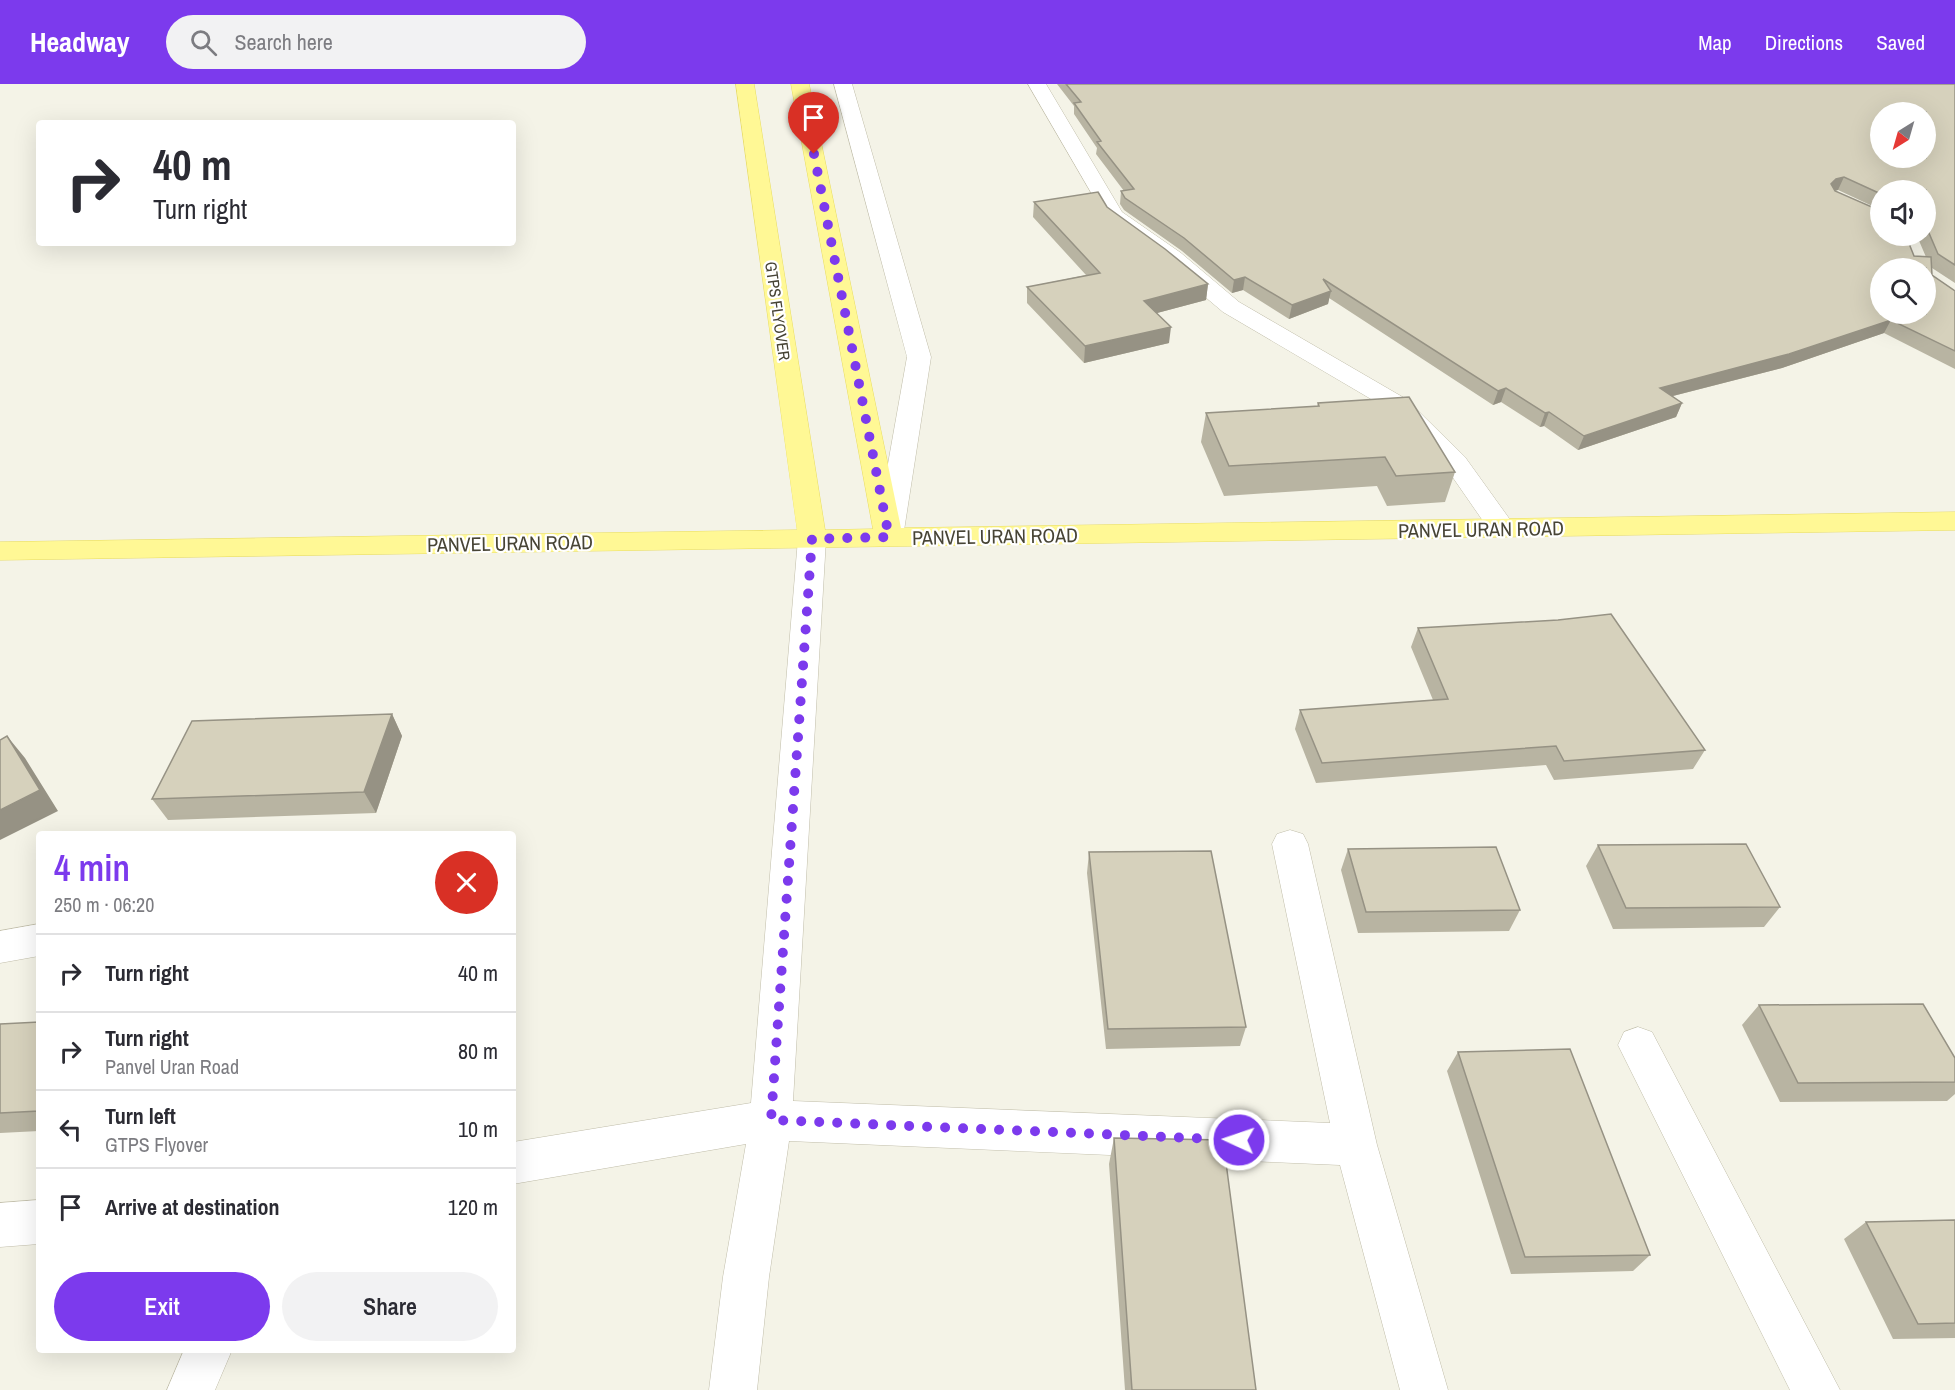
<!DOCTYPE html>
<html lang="en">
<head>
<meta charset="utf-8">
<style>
	:root { --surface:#fff; --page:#f2f2f3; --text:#2b2b33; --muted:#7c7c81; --line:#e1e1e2; --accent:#7c3aed }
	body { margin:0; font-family:"Archivo Narrow",sans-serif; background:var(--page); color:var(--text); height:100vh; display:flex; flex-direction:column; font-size:22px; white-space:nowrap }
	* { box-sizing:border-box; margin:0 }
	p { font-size:20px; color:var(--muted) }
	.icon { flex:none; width:33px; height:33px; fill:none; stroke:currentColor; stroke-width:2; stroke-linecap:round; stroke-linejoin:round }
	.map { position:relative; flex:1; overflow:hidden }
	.drawer { position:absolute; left:36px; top:747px; width:480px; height:522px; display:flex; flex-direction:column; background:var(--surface); border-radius:6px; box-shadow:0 6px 24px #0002 }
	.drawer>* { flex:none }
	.guide { position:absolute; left:36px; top:36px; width:480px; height:126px; border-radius:6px; box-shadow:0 6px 24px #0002; background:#fff; color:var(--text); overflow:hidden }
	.needle { width:39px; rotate:217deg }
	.controls { position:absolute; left:1870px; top:18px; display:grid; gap:12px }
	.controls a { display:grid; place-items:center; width:66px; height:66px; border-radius:50%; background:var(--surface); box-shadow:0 6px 24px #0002; font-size:30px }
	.pin { position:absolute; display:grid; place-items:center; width:51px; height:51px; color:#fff; margin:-62px -26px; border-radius:50% 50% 50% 0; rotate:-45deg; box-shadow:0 0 6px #0007 }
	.pin .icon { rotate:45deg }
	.me { position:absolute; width:66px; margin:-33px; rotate:273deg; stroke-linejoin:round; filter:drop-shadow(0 0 4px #0008) }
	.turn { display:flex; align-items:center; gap:21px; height:126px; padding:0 18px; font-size:27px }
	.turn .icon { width:78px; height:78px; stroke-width:2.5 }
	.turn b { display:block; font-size:42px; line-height:51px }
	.round { display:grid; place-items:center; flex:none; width:63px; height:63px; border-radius:32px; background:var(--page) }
	.headline { display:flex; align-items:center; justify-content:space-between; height:102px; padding:0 18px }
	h1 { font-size:36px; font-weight:600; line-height:45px; color:var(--accent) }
	.cta { display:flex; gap:12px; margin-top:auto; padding:12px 18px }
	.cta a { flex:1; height:69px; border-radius:36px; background:var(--accent); color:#fff; font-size:24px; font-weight:600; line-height:69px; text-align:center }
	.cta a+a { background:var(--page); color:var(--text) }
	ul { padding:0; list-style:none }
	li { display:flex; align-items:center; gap:18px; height:78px; padding:0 18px; border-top:2px solid var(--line) }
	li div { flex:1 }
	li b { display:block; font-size:22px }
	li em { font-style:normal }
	header { display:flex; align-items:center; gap:36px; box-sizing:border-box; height:84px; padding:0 30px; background:var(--accent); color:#fff }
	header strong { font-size:28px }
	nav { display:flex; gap:33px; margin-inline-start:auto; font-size:21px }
	.search { width:420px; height:54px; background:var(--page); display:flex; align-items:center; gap:15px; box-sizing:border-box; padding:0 21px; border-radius:33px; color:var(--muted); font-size:22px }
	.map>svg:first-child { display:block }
</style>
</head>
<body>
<header>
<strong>Headway</strong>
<div class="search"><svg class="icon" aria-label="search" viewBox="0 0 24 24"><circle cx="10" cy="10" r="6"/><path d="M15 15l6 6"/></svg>Search here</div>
<nav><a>Map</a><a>Directions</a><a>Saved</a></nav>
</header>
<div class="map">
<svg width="1955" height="1306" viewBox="0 0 1955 1306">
	<rect width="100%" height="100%" fill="#f4f3e7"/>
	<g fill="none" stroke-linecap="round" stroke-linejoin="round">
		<defs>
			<path id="minor" d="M834,0H852L931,273L903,453L899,459L889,462L879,459L875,453L907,273Z
				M1028,0H1046L1122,128L1181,169L1239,218L1406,315L1465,373L1516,444L1512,450L1502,453L1492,450L1447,385L1388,325L1223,228L1165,179L1107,136Z
				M812,446L822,449L826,455L793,1017L1330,1039L1272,760L1277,750L1290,746L1303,750L1308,760L1377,1061L1448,1306H1400L1340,1081L789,1057L769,1193L757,1306H709L723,1193L746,1060L513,1100V1058L751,1019L798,455L802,449Z
				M39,840V872L0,879V847Z
				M1638,943L1652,948L1840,1306H1790L1618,961L1624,948Z
				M39,1116V1160L0,1163V1119Z
				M184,1266H232L215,1306H167Z"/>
			<path id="major" d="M736,0H754L825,446L873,445L791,0H809L901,444L1955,428V446L0,476V458L797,446Z"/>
		</defs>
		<use href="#minor" stroke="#c0bda9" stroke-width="1"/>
		<use href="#major" stroke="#e8dc61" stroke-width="1"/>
		<use href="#minor" fill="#fff" fill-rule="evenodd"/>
		<use href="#major" fill="#fff895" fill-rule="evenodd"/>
	</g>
	<path fill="#b8b4a2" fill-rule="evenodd" d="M1057,0H1955V199L1932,184V191L1955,207V285L1884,249L1782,284L1673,312L1682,319L1676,333L1578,366L1544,342L1540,343L1501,318L1493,321L1329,214L1328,220L1289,235L1243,206L1232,209L1182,167L1124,126L1120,120L1121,107H1124L1096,70L1097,64L1074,30V22ZM1838,106L1881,126V106H1926V152H1917L1926,173L1914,172L1835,107Z
		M1034,118L1107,123L1208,200L1206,216L1157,229L1169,259L1084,279L1027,219V203L1086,191L1033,133Z
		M1318,319L1455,388L1445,418L1387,422L1377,402L1224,412L1201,358L1206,329L1317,323Z
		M1418,544L1705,666L1693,685L1554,696L1546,681L1316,699L1295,645L1300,626L1433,616L1411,563Z
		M392,630L402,652L376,729L168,736L152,715Z
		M1598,761L1780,823L1764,843L1613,845L1586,782Z
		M1348,765L1520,826L1509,847L1358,849L1341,786Z
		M1089,768L1246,943L1240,962L1106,965L1087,789Z
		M1759,921L1955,974V1010L1947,1017L1780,1018L1742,941Z
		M39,938V1047L0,1049V940Z
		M1458,968L1650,1171L1633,1187L1511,1190L1447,987Z
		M1114,1054L1256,1306H1125L1109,1080Z
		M1955,1136V1254L1893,1255L1844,1155L1866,1138Z"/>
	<path fill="#969284" d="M1844,93L1838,106L1829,108L1831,100L1836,95Z
		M1245,193L1243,206L1232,209L1234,196Z
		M1208,200L1206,216L1142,233L1144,217Z
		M1331,207L1328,220L1289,235L1292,221Z
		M1891,236L1884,249L1782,284L1653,317L1660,304Z
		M1171,243L1169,259L1084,279L1085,262Z
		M1506,304L1501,318L1493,321L1498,307Z
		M1682,319L1676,333L1578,366L1584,352Z
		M1549,328L1544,342L1540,343L1545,329Z
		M392,630L402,652L376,729L364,708Z
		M7,652L25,674L58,727L0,756V726Z"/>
	<path fill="#d6d1bc" stroke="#969284" stroke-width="1.5" fill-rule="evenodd" d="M1066,0H1955V181L1938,170L1926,142V106H1881V110L1844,93L1836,95L1831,100L1835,107L1881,127V152H1906L1914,172L1931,173L1932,191L1955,207V267L1891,236L1789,270L1660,304L1682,319L1584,352L1549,328L1545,329L1506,304L1498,307L1323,195L1331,207L1292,221L1245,193L1234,196L1184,154L1125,114L1121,107L1134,105L1097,58L1101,57L1074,19L1081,18ZM1881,28H1926V74H1881ZM1881,184H1926V230H1881Z
		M1098,108L1107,123L1165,165L1208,200L1144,217L1171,243L1085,262L1027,203L1100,189L1034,118Z
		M1409,313L1455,388L1396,392L1385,373L1229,382L1206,329L1319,322L1318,319Z
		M1611,530L1705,666L1564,677L1556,662L1322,679L1300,626L1448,615L1418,544L1558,536Z
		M392,630L364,708L152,715L192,637Z
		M7,652L40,706L0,726V656Z
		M1746,760L1780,823L1626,824L1598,761Z
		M1496,763L1520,826L1366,828L1348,765Z
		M1211,767L1246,943L1108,945L1089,768Z
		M1923,920L1955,974V998L1798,999L1759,921Z
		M39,938V1027L0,1029V940Z
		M1570,965L1650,1171L1525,1173L1458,968Z
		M1114,1054L1223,1056L1256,1306H1132Z
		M1955,1136V1239L1918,1240L1866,1138Z"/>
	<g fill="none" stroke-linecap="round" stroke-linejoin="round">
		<path stroke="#7c3aed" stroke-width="10" stroke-dasharray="0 18" d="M814,70L889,453L812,455L771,1036L1239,1056"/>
	</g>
	<g text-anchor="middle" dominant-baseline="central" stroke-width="4.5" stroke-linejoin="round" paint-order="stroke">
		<g font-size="16" fill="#474435" stroke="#fff">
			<text transform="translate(778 227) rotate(82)">GTPS FLYOVER</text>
		</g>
		<g font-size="20" fill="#474435" stroke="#fff">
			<text transform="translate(1481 445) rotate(-1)">PANVEL URAN ROAD</text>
			<text transform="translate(995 452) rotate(-1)">PANVEL URAN ROAD</text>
			<text transform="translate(510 459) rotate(-1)">PANVEL URAN ROAD</text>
		</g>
	</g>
</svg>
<div class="controls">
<a><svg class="needle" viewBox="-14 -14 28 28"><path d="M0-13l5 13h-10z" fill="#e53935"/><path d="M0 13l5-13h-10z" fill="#7c7c81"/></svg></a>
<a><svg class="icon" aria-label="sound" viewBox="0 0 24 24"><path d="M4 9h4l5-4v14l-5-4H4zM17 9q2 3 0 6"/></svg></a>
<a><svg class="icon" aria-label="search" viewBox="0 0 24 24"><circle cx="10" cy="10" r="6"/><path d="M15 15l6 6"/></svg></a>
</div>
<div class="pin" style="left:814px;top:70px;background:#d93025"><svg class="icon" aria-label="arrive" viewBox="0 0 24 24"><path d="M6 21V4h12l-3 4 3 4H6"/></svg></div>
<svg class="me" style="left:1239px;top:1056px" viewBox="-20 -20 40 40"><circle r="17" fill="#7c3aed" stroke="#fff" stroke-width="3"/><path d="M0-11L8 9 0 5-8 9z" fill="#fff"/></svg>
<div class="guide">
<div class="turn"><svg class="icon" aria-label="right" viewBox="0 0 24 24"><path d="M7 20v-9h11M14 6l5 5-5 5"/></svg><div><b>40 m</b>Turn right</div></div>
</div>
<section class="drawer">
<div class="headline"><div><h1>4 min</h1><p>250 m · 06:20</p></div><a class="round" style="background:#d93025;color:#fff"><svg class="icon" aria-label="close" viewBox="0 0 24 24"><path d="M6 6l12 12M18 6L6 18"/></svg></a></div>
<ul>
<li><svg class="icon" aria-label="right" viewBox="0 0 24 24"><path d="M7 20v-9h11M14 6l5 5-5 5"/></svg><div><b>Turn right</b></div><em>40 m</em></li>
<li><svg class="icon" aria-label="right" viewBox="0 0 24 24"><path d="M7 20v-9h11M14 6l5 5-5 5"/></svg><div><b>Turn right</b><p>Panvel Uran Road</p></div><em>80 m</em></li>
<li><svg class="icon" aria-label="left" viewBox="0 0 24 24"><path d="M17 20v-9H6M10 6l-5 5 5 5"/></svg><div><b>Turn left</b><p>GTPS Flyover</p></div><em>10 m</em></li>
<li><svg class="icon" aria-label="arrive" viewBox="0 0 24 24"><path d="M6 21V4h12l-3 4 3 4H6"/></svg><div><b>Arrive at destination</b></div><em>120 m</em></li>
</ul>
<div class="cta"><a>Exit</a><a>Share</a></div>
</section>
</div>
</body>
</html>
